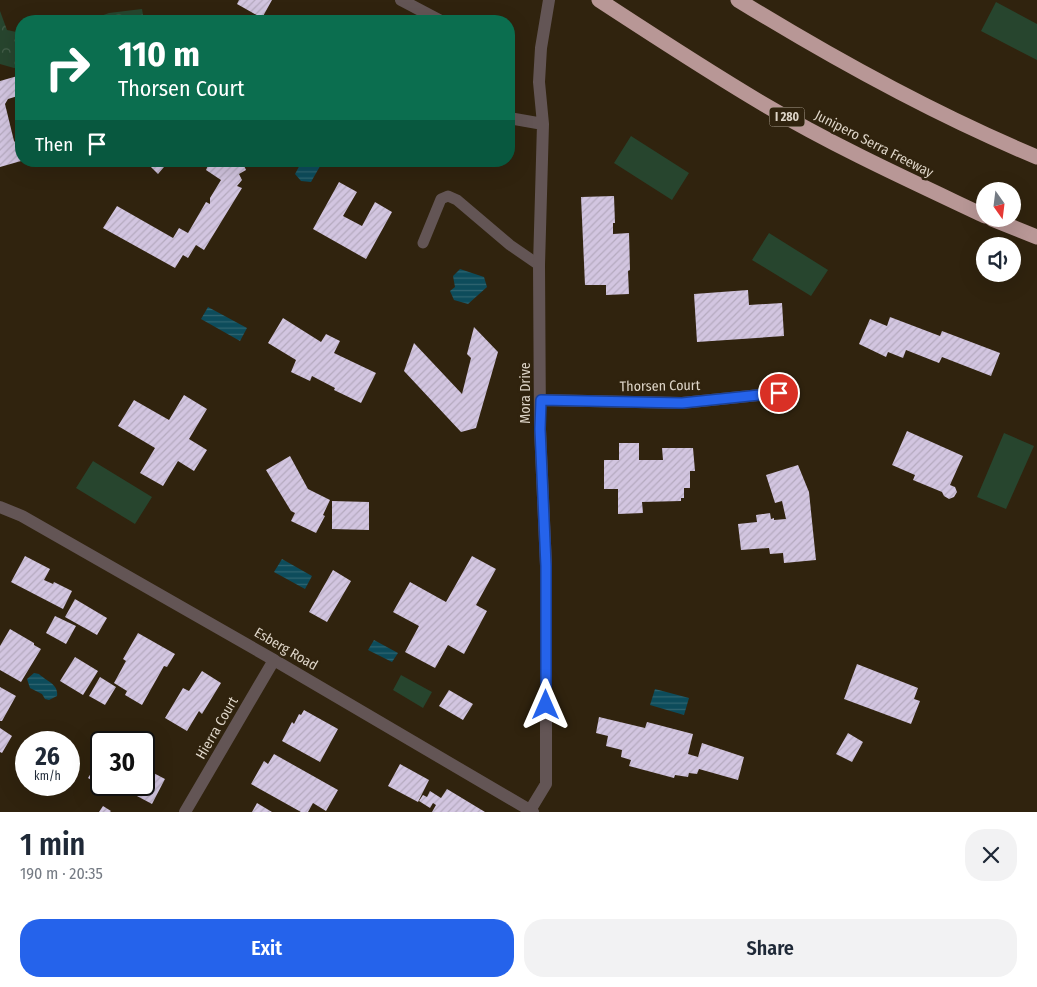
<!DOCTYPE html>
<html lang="en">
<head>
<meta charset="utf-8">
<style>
	:root { --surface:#fff; --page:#f2f2f3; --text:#1f2937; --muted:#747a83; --accent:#2563eb }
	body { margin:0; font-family:"Fira Sans Condensed",sans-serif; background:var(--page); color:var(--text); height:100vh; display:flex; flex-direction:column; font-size:19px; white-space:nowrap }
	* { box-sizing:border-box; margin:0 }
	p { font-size:16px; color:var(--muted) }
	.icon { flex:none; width:28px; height:28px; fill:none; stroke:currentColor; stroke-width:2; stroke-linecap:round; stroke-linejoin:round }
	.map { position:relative; height:812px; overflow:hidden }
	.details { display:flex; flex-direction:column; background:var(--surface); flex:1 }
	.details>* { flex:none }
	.top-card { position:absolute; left:15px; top:15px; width:500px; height:152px; border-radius:20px; box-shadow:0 5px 20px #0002; background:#0b6e4f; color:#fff; overflow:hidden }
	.needle { width:32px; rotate:166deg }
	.fabs { position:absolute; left:976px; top:182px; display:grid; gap:10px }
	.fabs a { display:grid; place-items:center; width:45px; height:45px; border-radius:50%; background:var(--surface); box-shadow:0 5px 20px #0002; font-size:25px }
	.speed { position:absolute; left:15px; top:731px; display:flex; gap:10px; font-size:25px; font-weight:700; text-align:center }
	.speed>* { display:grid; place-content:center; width:65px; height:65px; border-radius:50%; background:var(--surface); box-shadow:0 5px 20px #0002; line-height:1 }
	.speed small { font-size:12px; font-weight:400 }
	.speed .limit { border:2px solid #111; border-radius:8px; background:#fff; color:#111 }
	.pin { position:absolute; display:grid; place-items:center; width:42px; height:42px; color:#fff; margin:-21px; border:2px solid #fff; border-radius:50%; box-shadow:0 1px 5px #0007 }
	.me { position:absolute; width:55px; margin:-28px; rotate:0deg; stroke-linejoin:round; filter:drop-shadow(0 0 4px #0008) }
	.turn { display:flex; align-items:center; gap:18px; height:105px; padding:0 20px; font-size:22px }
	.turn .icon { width:65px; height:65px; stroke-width:2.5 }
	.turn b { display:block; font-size:35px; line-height:42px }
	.then { display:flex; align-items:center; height:48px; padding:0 20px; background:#0003; gap:10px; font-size:19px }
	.round { display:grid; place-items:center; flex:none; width:52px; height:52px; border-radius:20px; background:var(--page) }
	.headline { display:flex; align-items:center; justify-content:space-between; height:85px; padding:0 20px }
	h1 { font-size:30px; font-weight:600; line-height:38px }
	.action { display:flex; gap:10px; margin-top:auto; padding:10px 20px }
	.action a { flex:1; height:58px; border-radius:20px; background:var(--accent); color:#fff; font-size:20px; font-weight:600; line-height:58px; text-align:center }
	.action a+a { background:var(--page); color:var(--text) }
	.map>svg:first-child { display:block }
</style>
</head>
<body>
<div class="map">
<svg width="1037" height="812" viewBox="0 0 1037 812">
	<defs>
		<pattern id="forest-crowns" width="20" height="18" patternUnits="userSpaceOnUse" patternTransform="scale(1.25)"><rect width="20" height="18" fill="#27452e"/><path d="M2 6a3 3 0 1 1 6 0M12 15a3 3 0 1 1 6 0" fill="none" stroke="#465f4b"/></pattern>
		<pattern id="water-rules" width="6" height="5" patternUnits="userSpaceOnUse" patternTransform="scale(1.25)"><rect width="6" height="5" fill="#0d4c5b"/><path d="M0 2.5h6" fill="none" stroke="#306571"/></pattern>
		<pattern id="building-hatch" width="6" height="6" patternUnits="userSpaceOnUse" patternTransform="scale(1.25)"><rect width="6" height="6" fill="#d2c5e0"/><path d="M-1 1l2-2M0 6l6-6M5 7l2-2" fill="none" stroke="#b5aabf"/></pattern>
	</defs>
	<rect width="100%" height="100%" fill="#30230e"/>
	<path fill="url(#forest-crowns)" d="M142,9L144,21H87L109,13Z
		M0,11L7,30L21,33V67L14,68L0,64Z"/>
	<path fill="#27452e" d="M996,2L1037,24V60L981,31Z
		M631,136L689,173L672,200L614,163Z
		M769,233L828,270L811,296L752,260Z
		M1004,433L1034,446L1006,509L977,497Z
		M93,461L152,497L135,524L76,488Z
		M401,675L432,692L423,708L393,690Z"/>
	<path fill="url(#water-rules)" d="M302,161H323L311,182L301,181L295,174Z
		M460,269L484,277L487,287L468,304L454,300L450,291L455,287L453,276Z
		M208,307L247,328L240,341L201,319Z
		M282,559L312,576L305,589L274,572Z
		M374,640L398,653L392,662L368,650Z
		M34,673L39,674C46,681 59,684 57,696L49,700L45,699L42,694L30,688L27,679Z
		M655,689L689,698L684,715L650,705Z"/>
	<path fill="url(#building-hatch)" d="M239,0H272L262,18L237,4Z
		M21,75V95L8,99L5,104L14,141L16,143L21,142V161L0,167V81Z
		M145,161H169L158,174Z
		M210,161H242L246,170L239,174L242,180L237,186L242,188L204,250L196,245L188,258L183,255L175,268L103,228L117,206L173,238L179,228L188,233L206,202L210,204V198L221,180L206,170Z
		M339,182L357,192L343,216L362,226L375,202L392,212L366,259L313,229Z
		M614,196L615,223H613V234L629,233L630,270L628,271L629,294L606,295V285H585L581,197Z
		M748,290L749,305L782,303L784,336L697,342L694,294Z
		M890,317L940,336L942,331L1000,353L991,376L942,357L939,363L906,350L903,358L888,352L886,357L859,344L870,319L887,326Z
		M283,318L321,342L326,334L340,341L334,353L376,373L361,403L334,390L335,388L312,376L310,381L291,372L296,360L268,343Z
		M474,327L498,352L476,428L461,432L404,371L414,343L462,394L471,358L467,354Z
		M184,395L207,409L189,439L207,450L194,471L178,461L163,486L140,473L155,448L118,426L134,400L169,420Z
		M907,431L963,456L950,485L955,487L957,492L954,497L949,499L944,496L942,492L913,480L915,475L892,465Z
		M619,443H639V460H663L662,448H693L695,471H690V488H684V498H681V501L642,502L643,513L618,514V489H604V460H619Z
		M290,456L308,489L330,500L323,515L325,516L316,533L291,521L295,513L291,511L266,470Z
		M798,465L809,492L816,560L784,563L783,553L770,554L769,548L741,550L738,524L757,522L756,515L770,513L771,519L774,518V520L786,519L782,501L775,503L766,475Z
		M332,501L369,502V530L332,529Z
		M25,556L50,569L44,580L53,584L54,582L72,591L63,609L11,582Z
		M472,556L496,569L476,605L487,611L464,654L448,645L435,668L405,652L419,626L393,612L410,582L446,602Z
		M333,570L351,581L327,622L309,612Z
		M75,599L107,618L97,635L65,617Z
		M55,616L76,626L66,644L46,633Z
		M10,629L34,643V645L41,649L21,682L0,670V646Z
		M138,633L175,654L167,667L164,666L142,705L125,695L127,691L114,683L126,661L123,659Z
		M75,657L98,671L83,695L60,681Z
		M857,664L918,688L914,699L920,701L911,724L844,699Z
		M202,671L221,683L202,714L199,711L187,731L165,718L183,688L189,691Z
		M100,677L116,687L105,705L89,696Z
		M0,687L16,696L2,721H0Z
		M449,690L473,704L463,720L439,706Z
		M304,710L338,729L320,762L282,741L292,722L294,724L299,714L301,715Z
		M599,717L645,728L647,722L693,734L688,754L698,757L702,743L744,757L738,780L699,769L697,774L689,773L688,777L675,775L674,778L629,766L631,760L621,757L622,750L606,746L608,736L596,733Z
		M0,728L12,736L2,753L0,752Z
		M848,733L863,742L852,762L836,754Z
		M274,754L338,790L326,811L313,803L308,812H301L251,784L264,761L268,764Z
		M98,762L101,764V785H109L107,789L88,778Z
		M400,764L429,780L418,802L388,786Z
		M144,768L165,779L152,804L120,787L121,785H144Z
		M447,789L485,812H432L436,805L433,803L430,808L419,801L423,795L427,797L430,791L441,798Z
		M257,803L272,812H252Z
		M103,806L111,811L110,812H99Z"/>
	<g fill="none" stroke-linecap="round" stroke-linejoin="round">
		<path stroke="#635555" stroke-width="11" d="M423,243L441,199L448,196L457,200L510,245L539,265"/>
		<path stroke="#635555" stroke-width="12" d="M401,0L441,21
			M509,118L543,124
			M541,400L682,403L779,393
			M0,507L22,516L274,660L533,812
			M185,812L274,660
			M529,812L546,784V566L540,429L539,265L543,124L539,82L541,48L549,0"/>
		<path stroke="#b89796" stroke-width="15" d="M599,0C654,36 709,72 765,105C836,147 911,181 985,216
			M738,0C834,59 933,114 1037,157
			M992,219L1037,237"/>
	</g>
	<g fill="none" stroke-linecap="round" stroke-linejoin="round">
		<defs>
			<path id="route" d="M546,705V566L540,429L541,400L682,403L779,393"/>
		</defs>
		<use href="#route" stroke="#184099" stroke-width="12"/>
		<use href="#route" stroke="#2563eb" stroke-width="9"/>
	</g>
	<g text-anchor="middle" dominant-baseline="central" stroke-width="5" stroke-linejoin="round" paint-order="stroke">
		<rect fill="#30230e" stroke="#aaa090" stroke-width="1" x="769.5" y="107.5" width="35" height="19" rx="4"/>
		<g font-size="12" font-weight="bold" fill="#ded5c8">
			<text x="787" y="117">I 280</text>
		</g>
		<g font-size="14" fill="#ded5c8" stroke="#30230e">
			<text transform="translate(874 144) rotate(27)">Junipero Serra Freeway</text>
			<text transform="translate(660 386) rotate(-1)">Thorsen Court</text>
			<text transform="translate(525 393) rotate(-90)">Mora Drive</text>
			<text transform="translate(286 649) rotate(30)">Esberg Road</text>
			<text transform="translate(217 728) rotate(-60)">Hierra Court</text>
		</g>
	</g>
</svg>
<div class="fabs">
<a><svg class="needle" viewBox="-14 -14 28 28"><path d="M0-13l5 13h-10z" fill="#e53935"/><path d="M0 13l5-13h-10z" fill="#747a83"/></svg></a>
<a><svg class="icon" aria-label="sound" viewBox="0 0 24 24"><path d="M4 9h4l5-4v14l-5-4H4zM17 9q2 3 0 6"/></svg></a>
</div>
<div class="speed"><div>26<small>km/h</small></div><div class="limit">30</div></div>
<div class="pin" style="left:779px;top:393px;background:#d93025"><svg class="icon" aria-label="arrive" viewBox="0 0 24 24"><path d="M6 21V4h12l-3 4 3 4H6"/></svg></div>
<svg class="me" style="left:546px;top:705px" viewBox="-20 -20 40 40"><path d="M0-17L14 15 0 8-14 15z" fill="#2563eb" stroke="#fff" stroke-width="4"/></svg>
<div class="top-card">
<div class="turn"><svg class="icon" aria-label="right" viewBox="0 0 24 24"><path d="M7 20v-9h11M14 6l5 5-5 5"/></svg><div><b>110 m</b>Thorsen Court</div></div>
<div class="then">Then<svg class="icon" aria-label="arrive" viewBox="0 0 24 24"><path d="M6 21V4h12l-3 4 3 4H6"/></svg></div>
</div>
</div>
<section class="details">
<div class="headline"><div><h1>1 min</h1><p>190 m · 20:35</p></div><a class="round"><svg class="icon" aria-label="close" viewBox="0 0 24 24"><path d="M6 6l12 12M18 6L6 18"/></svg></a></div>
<div class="action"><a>Exit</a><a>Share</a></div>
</section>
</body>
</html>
